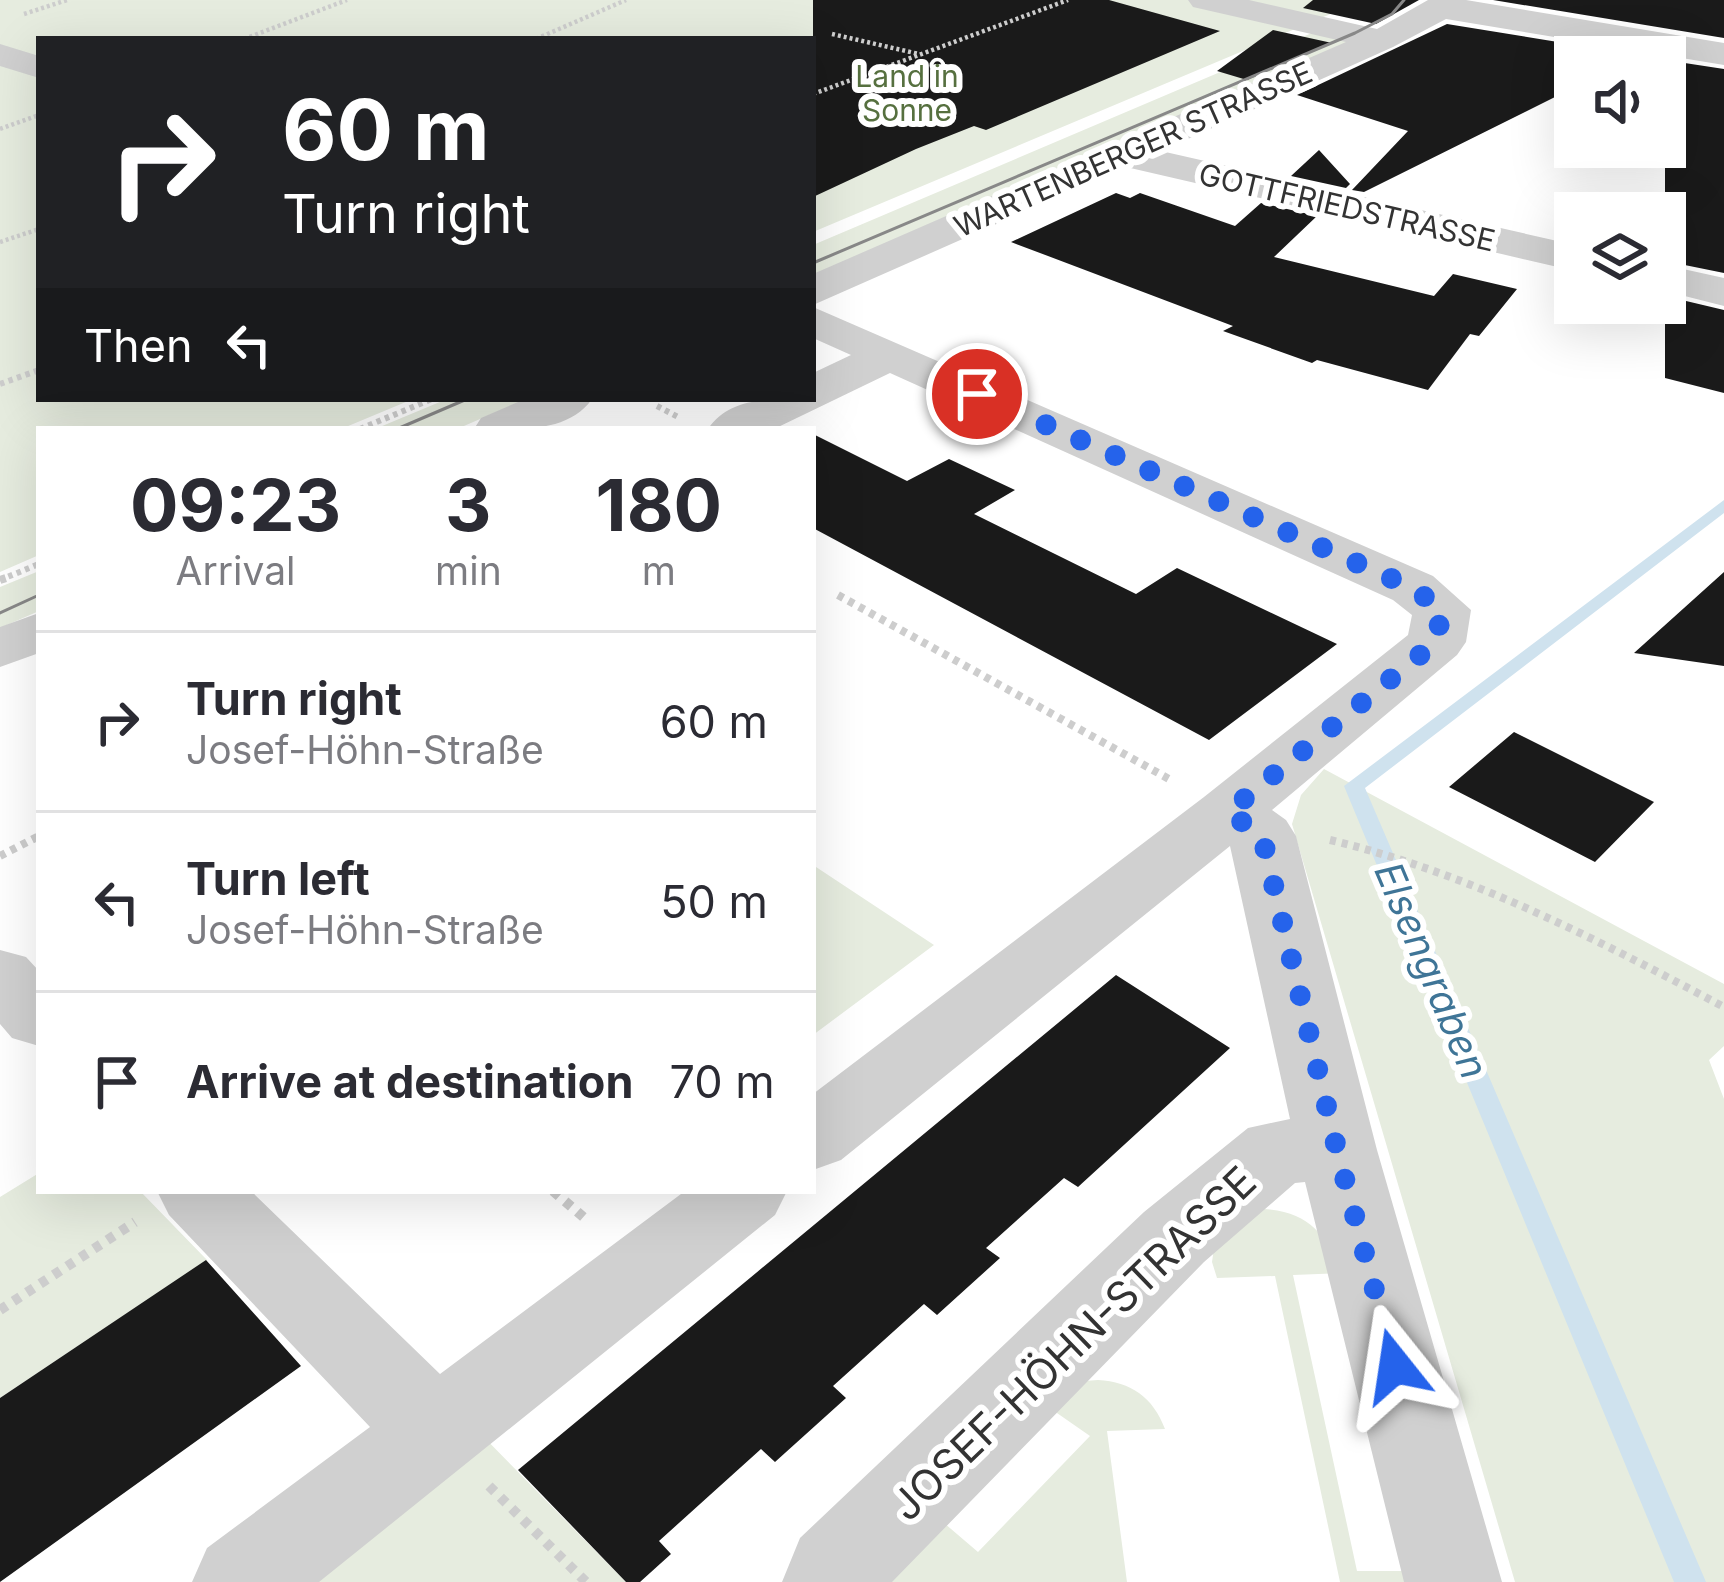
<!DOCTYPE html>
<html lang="en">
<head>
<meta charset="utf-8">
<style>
	:root { --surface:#fff; --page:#f2f2f3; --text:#2b2b33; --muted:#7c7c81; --line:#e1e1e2 }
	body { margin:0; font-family:Inter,sans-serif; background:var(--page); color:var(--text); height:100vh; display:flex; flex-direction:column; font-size:45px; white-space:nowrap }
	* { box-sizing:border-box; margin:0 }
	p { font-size:39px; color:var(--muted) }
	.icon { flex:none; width:66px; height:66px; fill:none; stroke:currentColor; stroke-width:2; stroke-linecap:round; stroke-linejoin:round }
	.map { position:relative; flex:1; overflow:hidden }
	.panel { position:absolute; left:36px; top:426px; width:780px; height:768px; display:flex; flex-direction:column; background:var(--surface); border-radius:0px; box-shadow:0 12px 48px #0002 }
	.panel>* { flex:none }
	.hud { position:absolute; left:36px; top:36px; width:780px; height:366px; border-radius:0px; box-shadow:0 12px 48px #0002; background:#202124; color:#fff; overflow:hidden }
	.fabs { position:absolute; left:1554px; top:36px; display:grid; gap:24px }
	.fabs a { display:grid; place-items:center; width:132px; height:132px; border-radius:0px; background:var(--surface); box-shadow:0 12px 48px #0002; font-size:60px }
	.pin { position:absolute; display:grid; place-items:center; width:102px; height:102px; color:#fff; margin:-51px; border:6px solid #fff; border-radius:50%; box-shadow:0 3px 12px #0007 }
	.me { position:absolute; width:132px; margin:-66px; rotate:345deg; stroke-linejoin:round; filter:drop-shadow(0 0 9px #0008) }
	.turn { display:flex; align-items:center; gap:42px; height:252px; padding:0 48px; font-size:54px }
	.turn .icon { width:156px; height:156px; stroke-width:2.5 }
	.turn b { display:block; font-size:84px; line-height:102px }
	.then { display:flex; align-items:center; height:114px; padding:0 48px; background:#0003; gap:24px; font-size:45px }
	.eta { display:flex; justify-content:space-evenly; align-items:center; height:204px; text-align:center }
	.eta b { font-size:72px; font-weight:700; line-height:84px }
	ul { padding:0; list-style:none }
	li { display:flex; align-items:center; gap:36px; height:180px; padding:0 48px; border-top:3px solid var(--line) }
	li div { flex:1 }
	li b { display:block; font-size:45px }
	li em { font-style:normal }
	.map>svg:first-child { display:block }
</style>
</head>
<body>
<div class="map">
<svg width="1724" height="1582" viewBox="0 0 1724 1582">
	<rect width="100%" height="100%" fill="#fff"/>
	<path fill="#e6ecdf" d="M0,0H1364L813,232V39H39V399H413L341,429H39V555L0,572Z
		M1319,30L1353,42L813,276V245Z
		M447,399H526L457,429H375Z
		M39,571V611L0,628V587Z
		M1324,769L1724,984V1046L1709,1060L1724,1099V1582H1515L1292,824L1301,795Z
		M813,865L934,945L813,1035Z
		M39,1173V1191H140L207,1260L0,1398V1197Z
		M1263,1209C1309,1212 1324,1233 1344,1273L1293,1275L1357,1571H1415L1417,1582H1340L1275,1276L1217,1278L1212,1262L1215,1241Z
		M1098,1380C1131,1382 1153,1397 1165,1429L1107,1431L1127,1582H890L930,1511L978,1552L1090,1436L1044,1404L1085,1381Z
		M474,1427L626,1582H281Z"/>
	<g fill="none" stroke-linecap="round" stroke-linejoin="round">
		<path fill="#cfe2ee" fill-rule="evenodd" d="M1724,500V513L1365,788L1706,1582H1674L1344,786Z"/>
	</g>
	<path fill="#1a1a1a" d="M813,0H1109L1220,31L986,130L974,126L916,149L813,197Z
		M1313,0H1419L1376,24L1303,8Z
		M1493,0H1724V38Z
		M1447,24L1638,55L1575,57V87L1364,192L1352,190L1408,131L1297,95Z
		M1273,30L1332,43L1247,80L1217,71Z
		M1665,60L1724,69V273L1665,261Z
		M1319,150L1350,184L1346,188L1291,176Z
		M1116,193L1130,198L1140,193L1235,226L1261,203L1317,216L1274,257L1434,296L1453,274L1517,289L1479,336L1470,334L1428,390L1317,360L1312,363L1223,331L1233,326L1011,242Z
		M1665,296L1724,310V393L1665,378Z
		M813,434L907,481L949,459L1015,490L974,514L1136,594L1177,568L1337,644L1209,740L813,528Z
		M1724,572V666L1634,653Z
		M1514,732L1654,802L1595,862L1449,787Z
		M1116,975L1230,1048L1078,1187L1064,1178L986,1248L1000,1258L937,1315L924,1304L833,1386L846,1398L775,1462L761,1449L659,1541L671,1554L640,1582H626L518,1470Z
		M206,1260L301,1366L0,1582V1398Z"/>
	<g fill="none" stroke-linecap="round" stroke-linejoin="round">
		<path stroke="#cdcdcd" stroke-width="4.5" stroke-dasharray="3 3" stroke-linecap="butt" d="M24,14L67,0
			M832,34L919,54
			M244,39L347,0
			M536,39L626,0
			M813,94L1068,0
			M0,129L39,115
			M0,242L39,229"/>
		<path stroke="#cdcdcd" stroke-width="6" stroke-dasharray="4.5 4.5" stroke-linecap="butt" d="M0,384L39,370
			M657,406L680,418
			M360,429L432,399
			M0,580L39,564"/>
		<path stroke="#cdcdcd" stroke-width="8" stroke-dasharray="6 6" stroke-linecap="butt" d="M0,580L6,578
			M838,595L1169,779
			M1330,840C1472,874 1596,939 1724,1007
			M0,856L39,836"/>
		<path stroke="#cdcdcd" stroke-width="10" stroke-dasharray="8 8" stroke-linecap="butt" d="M553,1191L588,1221
			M0,1310L135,1222
			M489,1486L586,1582"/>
		<path fill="#d0d0d0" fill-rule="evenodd" d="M1188,0H1249L1377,29L1428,0H1466L1724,43V65L1446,19L1393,47L1161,151L1575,245V271L1126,167L813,305V274L1346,42L1193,7Z
			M0,44L39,56V78L0,66Z
			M1665,265L1724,278V306L1665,291Z
			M813,307L1433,576L1471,610L1466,642L1457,655L1272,810L1286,820L1296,836L1377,1150L1502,1582H1404L1305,1182L1295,1183L1204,1262L892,1582H782L800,1538L1144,1212L1248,1128L1290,1119L1230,846L841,1160L813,1170V1094L1204,797L1408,635L1412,615L1393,600L890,373L774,429H708C731,395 777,399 813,399V373L851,355L813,338Z
			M525,399H592C567,435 512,429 474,429L481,418Z
			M39,613V653L0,667V627Z
			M0,950L26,957L39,971V1046L12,1038L0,1024Z
			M157,1191H251L440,1374L685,1191H787L775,1215L319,1582H192L207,1548L370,1427L169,1215Z"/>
		<path stroke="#888" stroke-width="3" d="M813,263L1355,33L1392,14L1404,0
			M397,429L467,399
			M0,613L39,595"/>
	</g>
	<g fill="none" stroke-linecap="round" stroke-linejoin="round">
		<path stroke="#2563eb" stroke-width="21" stroke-dasharray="0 37.8" d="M977,394L1413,588L1442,610L1436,642L1228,812L1262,836L1337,1150L1395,1366"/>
	</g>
	<g text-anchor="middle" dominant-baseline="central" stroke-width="12" stroke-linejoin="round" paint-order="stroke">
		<g font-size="30" fill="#56703f" stroke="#fff">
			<text x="907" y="76">Land in<tspan x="907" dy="34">Sonne</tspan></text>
		</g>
		<g font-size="30" fill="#333" stroke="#fff">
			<text transform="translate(1133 149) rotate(-24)">WARTENBERGER STRASSE</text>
			<text transform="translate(1347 207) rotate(13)">GOTTFRIEDSTRASSE</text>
		</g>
		<g font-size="39" font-style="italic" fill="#3f7597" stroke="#fff">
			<text transform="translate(1432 970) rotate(67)">Elsengraben</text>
		</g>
		<g font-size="42" fill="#333" stroke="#fff">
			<text transform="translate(1073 1343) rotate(-44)">JOSEF-HÖHN-STRASSE</text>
		</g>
	</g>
</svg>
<div class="fabs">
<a><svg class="icon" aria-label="sound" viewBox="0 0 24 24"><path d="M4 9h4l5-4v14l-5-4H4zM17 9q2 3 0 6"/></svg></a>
<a><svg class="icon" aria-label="layers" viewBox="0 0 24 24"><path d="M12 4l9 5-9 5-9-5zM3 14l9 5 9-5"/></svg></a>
</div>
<div class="pin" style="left:977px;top:394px;background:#d93025"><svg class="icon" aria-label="arrive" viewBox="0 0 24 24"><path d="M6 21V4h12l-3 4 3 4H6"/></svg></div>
<svg class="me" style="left:1395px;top:1366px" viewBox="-20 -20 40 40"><path d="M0-17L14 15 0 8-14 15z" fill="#2563eb" stroke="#fff" stroke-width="4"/></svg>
<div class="hud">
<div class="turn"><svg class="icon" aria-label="right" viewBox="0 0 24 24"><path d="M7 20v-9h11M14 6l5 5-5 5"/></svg><div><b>60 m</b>Turn right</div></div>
<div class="then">Then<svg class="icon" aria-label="left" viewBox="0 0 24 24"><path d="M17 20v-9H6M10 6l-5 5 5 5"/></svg></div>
</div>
<section class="panel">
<div class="eta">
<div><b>09:23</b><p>Arrival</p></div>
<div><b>3</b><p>min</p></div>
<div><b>180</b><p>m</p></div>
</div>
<ul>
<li><svg class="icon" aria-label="right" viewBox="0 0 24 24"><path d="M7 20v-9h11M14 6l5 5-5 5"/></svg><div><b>Turn right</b><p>Josef-Höhn-Straße</p></div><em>60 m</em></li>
<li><svg class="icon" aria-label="left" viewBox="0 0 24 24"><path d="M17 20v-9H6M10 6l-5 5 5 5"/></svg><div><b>Turn left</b><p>Josef-Höhn-Straße</p></div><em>50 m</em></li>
<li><svg class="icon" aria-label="arrive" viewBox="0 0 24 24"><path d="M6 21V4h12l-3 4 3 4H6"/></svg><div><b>Arrive at destination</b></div><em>70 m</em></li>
</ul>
</section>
</div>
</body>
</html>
